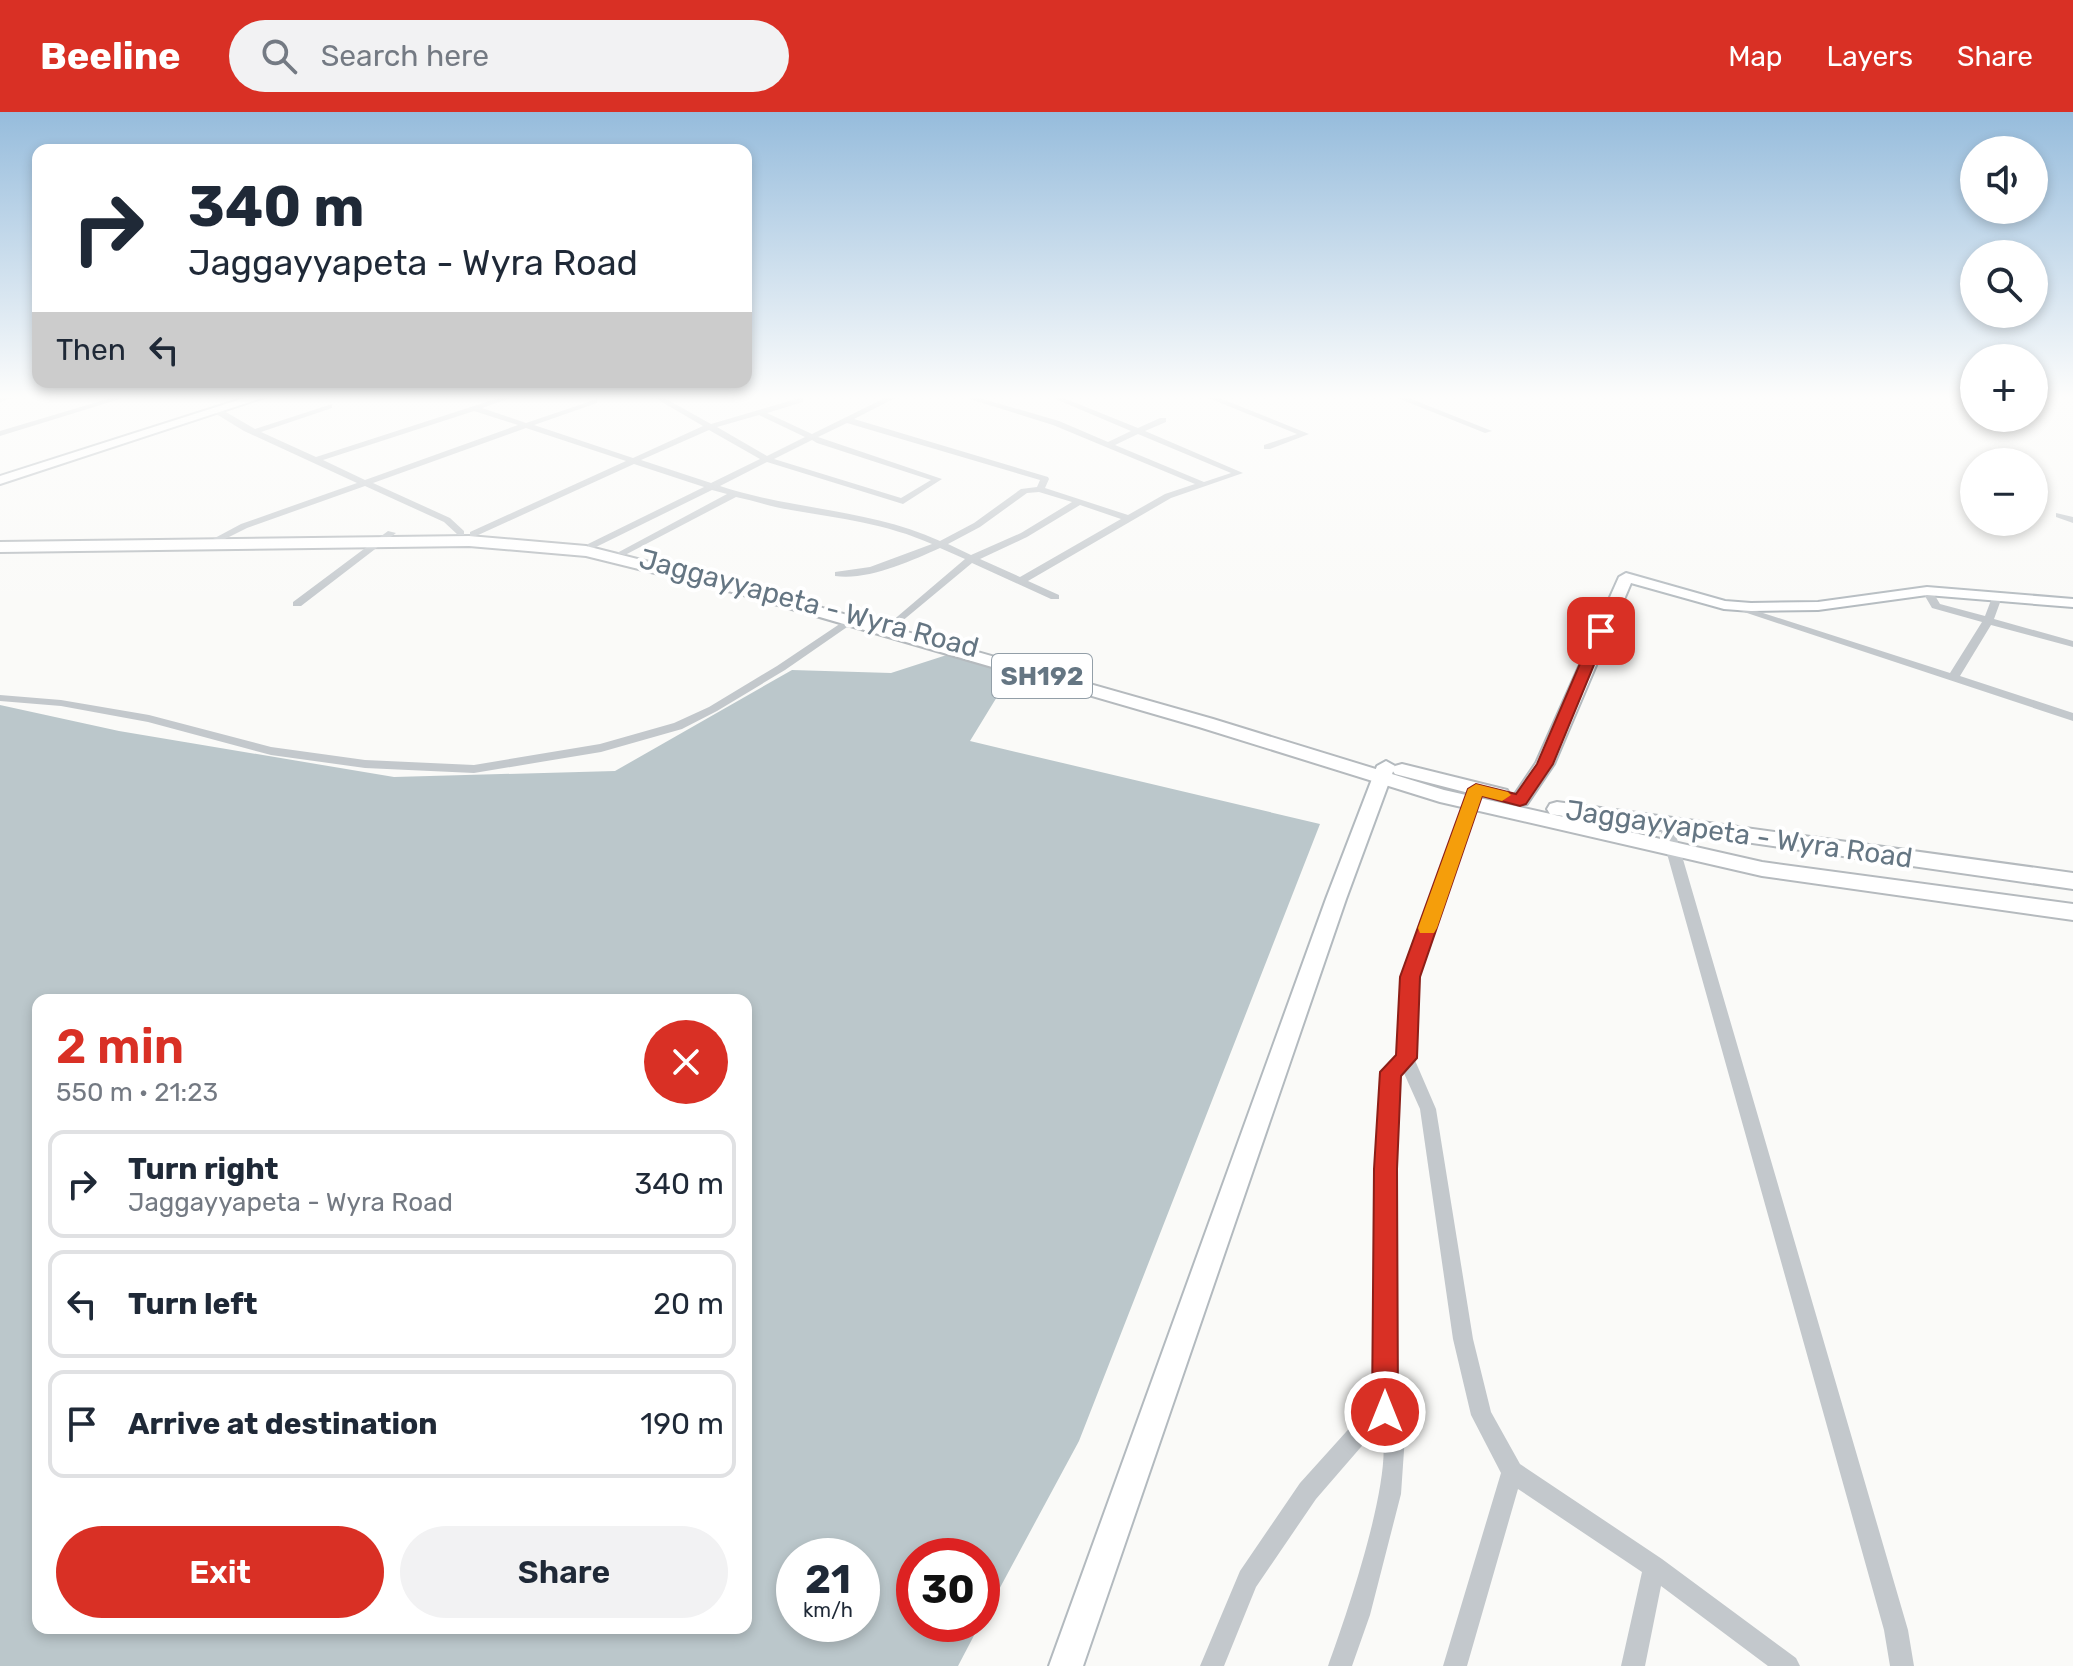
<!DOCTYPE html>
<html lang="en">
<head>
<meta charset="utf-8">
<style>
	:root { --surface:#fff; --page:#f2f2f3; --text:#1f2937; --muted:#747a83; --line:#e0e1e3; --accent:#d93025 }
	body { margin:0; font-family:Rubik,sans-serif; background:var(--page); color:var(--text); height:100vh; display:flex; flex-direction:column; font-size:30px; white-space:nowrap }
	* { box-sizing:border-box; margin:0 }
	p { font-size:26px; color:var(--muted) }
	.icon { flex:none; width:44px; height:44px; fill:none; stroke:currentColor; stroke-width:2; stroke-linecap:round; stroke-linejoin:round }
	.map { position:relative; flex:1; overflow:hidden }
	.side { position:absolute; left:32px; top:882px; width:720px; height:640px; display:flex; flex-direction:column; background:var(--surface); border-radius:16px; box-shadow:0 4px 12px #0003 }
	.side>* { flex:none }
	.hud { position:absolute; left:32px; top:32px; width:720px; height:244px; border-radius:16px; box-shadow:0 4px 12px #0003; background:#fff; color:var(--text); overflow:hidden }
	.buttons { position:absolute; left:1960px; top:24px; display:grid; gap:16px }
	.buttons a { display:grid; place-items:center; width:88px; height:88px; border-radius:50%; background:var(--surface); box-shadow:0 4px 12px #0003; font-size:40px }
	.speed { position:absolute; left:776px; top:1426px; display:flex; gap:16px; font-size:40px; font-weight:700; text-align:center }
	.speed>* { display:grid; place-content:center; width:104px; height:104px; border-radius:50%; background:var(--surface); box-shadow:0 4px 12px #0003; line-height:1 }
	.speed small { font-size:20px; font-weight:400 }
	.speed .limit { border:12px solid #d22; background:#fff; color:#111 }
	.pin { position:absolute; display:grid; place-items:center; width:68px; height:68px; color:#fff; margin:-34px; border-radius:16px; box-shadow:0 4px 12px #0006 }
	.me { position:absolute; width:88px; margin:-44px; rotate:0deg; stroke-linejoin:round; filter:drop-shadow(0 0 6px #0008) }
	.turn { display:flex; align-items:center; gap:28px; height:168px; padding:0 24px; font-size:36px }
	.turn .icon { width:104px; height:104px; stroke-width:2.5 }
	.turn b { display:block; font-size:56px; line-height:68px }
	.then { display:flex; align-items:center; height:76px; padding:0 24px; background:#0003; gap:16px; font-size:30px }
	.round { display:grid; place-items:center; flex:none; width:84px; height:84px; border-radius:42px; background:var(--page) }
	.headline { display:flex; align-items:center; justify-content:space-between; height:136px; padding:0 24px }
	h1 { font-size:48px; font-weight:600; line-height:60px; color:var(--accent) }
	.button { display:flex; gap:16px; margin-top:auto; padding:16px 24px }
	.button a { flex:1; height:92px; border-radius:48px; background:var(--accent); color:#fff; font-size:32px; font-weight:600; line-height:92px; text-align:center }
	.button a+a { background:var(--page); color:var(--text) }
	ul { padding:0; list-style:none }
	li { display:flex; align-items:center; gap:24px; height:108px; margin:0 16px 12px; padding:0 8px; border:4px solid var(--line); border-radius:16px }
	li div { flex:1 }
	li b { display:block; font-size:30px }
	li em { font-style:normal }
	header { display:flex; align-items:center; gap:48px; box-sizing:border-box; height:112px; padding:0 40px; background:var(--accent); color:#fff }
	header strong { font-size:38px }
	nav { display:flex; gap:44px; margin-inline-start:auto; font-size:28px }
	.search { width:560px; height:72px; background:var(--page); display:flex; align-items:center; gap:20px; box-sizing:border-box; padding:0 28px; border-radius:44px; color:var(--muted); font-size:30px }
	.map>svg:first-child { display:block }
</style>
</head>
<body>
<header>
<strong>Beeline</strong>
<div class="search"><svg class="icon" aria-label="search" viewBox="0 0 24 24"><circle cx="10" cy="10" r="6"/><path d="M15 15l6 6"/></svg>Search here</div>
<nav><a>Map</a><a>Layers</a><a>Share</a></nav>
</header>
<div class="map">
<svg width="2073" height="1554" viewBox="0 0 2073 1554">
	<rect width="100%" height="100%" fill="#fafaf8"/>
	<path fill="#bbc7cb" fill-rule="evenodd" d="M956,540L1014,557L970,629L1320,712L1079,1329L982,1509V1444H914V1512H980L958,1554H0V593L119,619L394,665L615,659L792,558L891,561ZM38,888H746V1516H38ZM794,1444H862V1512H794Z"/>
	<g fill="none" stroke-linecap="round" stroke-linejoin="round">
		<defs>
			<path id="secondary" d="M254,283H271L0,372V364Z
				M1626,461L1725,489L1751,491L1818,490L1927,475L2073,487V495L1927,483L1818,498L1751,499L1724,497L1631,471L1554,652L1527,692H1513L1511,688L1536,651L1619,465Z
				M1386,649L1395,654L1346,787L1083,1554H1049L1326,787L1377,654Z"/>
			<path id="primary" d="M469,424L586,434L752,476L1213,607L1444,678L1762,750L2073,792V808L1762,764L1440,690L1199,615L740,482L586,444L469,434L0,440V430Z
				M1402,652L1507,678L1510,683L1500,689L1395,662L1392,658L1395,654Z
				M1557,690L2073,761V777L1550,702L1547,697L1550,692Z"/>
		</defs>
		<use href="#secondary" stroke="#b3babf" stroke-width="4"/>
		<use href="#primary" stroke="#b5babe" stroke-width="4"/>
		<path fill="#c3c8cc" fill-rule="evenodd" d="M11,283H23L0,290V286Z
			M121,283H133L0,324V319Z
			M508,283H519L482,296L526,311L597,287V291L534,313L633,346L703,314L650,283H659L711,312L800,286H803V290L767,301L812,322L891,283H901L854,307L1048,365L1049,367L1045,376L1128,403L1165,382L1195,372L1053,313L957,283H969L1059,309L1108,330L1131,319L1046,283H1056L1138,316L1160,306H1166V310L1145,319L1243,361L1171,386L1028,469L1059,483V487H1051L972,451L895,515L890,512L891,510L965,447L940,436C911,449 867,469 835,464V460L870,455L932,432C887,412 839,406 791,398C773,395 755,389 736,385L625,443L617,441L727,382L712,378L594,436H588V432L704,375L634,352L476,424H470V420L626,349L526,316L373,371L450,406L464,419V423H458L444,410L365,374L247,416L221,429L213,427L241,412L357,371L244,319L213,300V296H219L255,317L332,292V296L261,320L316,345ZM474,299L518,313L365,368L323,348ZM759,303L805,325L767,344L717,315ZM847,311L1040,368L1037,375L1021,377L974,411L940,429C870,397 792,398 720,374L767,350L903,392L942,367L818,325ZM709,318L760,347L711,371L641,348ZM1138,322L1231,361L1204,370L1115,333ZM812,328L817,331L931,368L901,386L774,347ZM1039,380L1072,390L1021,421L971,443L948,432L980,415L1027,381ZM1080,393L1121,407L1020,465L980,447L1027,425Z
			M1201,283H1212L1309,322L1270,337H1264V333L1297,322Z
			M1390,283H1401L1492,319L1485,321Z
			M2056,401L2073,405V411L2056,405Z
			M388,419L396,421L301,494H293V490Z
			M1927,476L1931,477L1940,492L1985,504L1993,483H2001L2002,485L1994,507L2073,529V535L1991,513L1960,564L2073,601V609L1726,494L1731,491L1735,492L1950,561L1982,510L1932,496L1922,479Z
			M859,499L864,502L863,504L785,558L717,599L682,617L601,640L474,661L365,656L271,643L148,610L61,594L0,589V583L61,588L149,603L271,635L365,648L474,653L600,632L674,611L709,595L777,554Z
			M1476,673L1482,677L1418,865L1414,946L1436,997L1473,1227L1491,1300L1520,1352L1662,1447L1796,1546L1800,1554H1768L1661,1474L1645,1554H1621L1642,1460L1518,1377L1467,1554H1443L1501,1361L1471,1303L1453,1227L1420,997L1403,959L1399,963L1395,1057V1300L1405,1324L1401,1382L1370,1503L1352,1554H1328C1345,1507 1398,1356 1380,1313L1316,1387L1256,1475L1224,1554H1200L1240,1459L1300,1371L1364,1300L1375,1294L1377,1057L1383,960L1398,943L1402,865L1470,677Z
			M1666,709L1673,713L1908,1518L1914,1554H1890L1884,1518L1659,713Z"/>
		<use href="#secondary" fill="#fff" fill-rule="evenodd"/>
		<use href="#primary" fill="#fff" fill-rule="evenodd"/>
	</g>
	<linearGradient id="sky" x2="0" y2="1"><stop stop-color="#96bcdc"/><stop offset="0.57" stop-color="#fdfdfc"/><stop offset="1" stop-color="#fdfdfc" stop-opacity="0"/></linearGradient>
	<rect width="2073" height="500" fill="url(#sky)"/>
	<path fill="#d93025" stroke="#8d1f18" stroke-width="2" d="M1601,515L1608,519L1553,652L1526,692L1520,694L1482,684L1420,865L1417,946L1401,964L1397,1057L1398,1300L1394,1309L1385,1313L1376,1309L1372,1300L1374,1057L1380,960L1396,943L1400,865L1468,677L1476,672L1516,682L1537,652L1594,519Z"/>
	<path fill="#f59e0b" d="M1476,672L1508,680L1511,683L1502,689L1482,684L1437,816L1434,821H1420L1418,816L1468,677Z"/>
	<g text-anchor="middle" dominant-baseline="central" stroke-width="8" stroke-linejoin="round" paint-order="stroke">
		<rect fill="#fff" stroke="#939fa8" stroke-width="2" x="992" y="542" width="100" height="44" rx="6"/>
		<g font-size="26" font-weight="bold" fill="#657683">
			<text x="1042" y="564">SH192</text>
		</g>
		<g font-size="28" fill="#657683" stroke="#fff">
			<text transform="translate(809 491) rotate(15)">Jaggayyapeta - Wyra Road</text>
			<text transform="translate(1739 722) rotate(8)">Jaggayyapeta - Wyra Road</text>
		</g>
	</g>
</svg>
<div class="buttons">
<a><svg class="icon" aria-label="sound" viewBox="0 0 24 24"><path d="M4 9h4l5-4v14l-5-4H4zM17 9q2 3 0 6"/></svg></a>
<a><svg class="icon" aria-label="search" viewBox="0 0 24 24"><circle cx="10" cy="10" r="6"/><path d="M15 15l6 6"/></svg></a>
<a>+</a>
<a>−</a>
</div>
<div class="speed"><div>21<small>km/h</small></div><div class="limit">30</div></div>
<div class="pin" style="left:1601px;top:519px;background:#d93025"><svg class="icon" aria-label="arrive" viewBox="0 0 24 24"><path d="M6 21V4h12l-3 4 3 4H6"/></svg></div>
<svg class="me" style="left:1385px;top:1300px" viewBox="-20 -20 40 40"><circle r="17" fill="#d93025" stroke="#fff" stroke-width="3"/><path d="M0-11L8 9 0 5-8 9z" fill="#fff"/></svg>
<div class="hud">
<div class="turn"><svg class="icon" aria-label="right" viewBox="0 0 24 24"><path d="M7 20v-9h11M14 6l5 5-5 5"/></svg><div><b>340 m</b>Jaggayyapeta - Wyra Road</div></div>
<div class="then">Then<svg class="icon" aria-label="left" viewBox="0 0 24 24"><path d="M17 20v-9H6M10 6l-5 5 5 5"/></svg></div>
</div>
<section class="side">
<div class="headline"><div><h1>2 min</h1><p>550 m · 21:23</p></div><a class="round" style="background:#d93025;color:#fff"><svg class="icon" aria-label="close" viewBox="0 0 24 24"><path d="M6 6l12 12M18 6L6 18"/></svg></a></div>
<ul>
<li><svg class="icon" aria-label="right" viewBox="0 0 24 24"><path d="M7 20v-9h11M14 6l5 5-5 5"/></svg><div><b>Turn right</b><p>Jaggayyapeta - Wyra Road</p></div><em>340 m</em></li>
<li><svg class="icon" aria-label="left" viewBox="0 0 24 24"><path d="M17 20v-9H6M10 6l-5 5 5 5"/></svg><div><b>Turn left</b></div><em>20 m</em></li>
<li><svg class="icon" aria-label="arrive" viewBox="0 0 24 24"><path d="M6 21V4h12l-3 4 3 4H6"/></svg><div><b>Arrive at destination</b></div><em>190 m</em></li>
</ul>
<div class="button"><a>Exit</a><a>Share</a></div>
</section>
</div>
</body>
</html>
